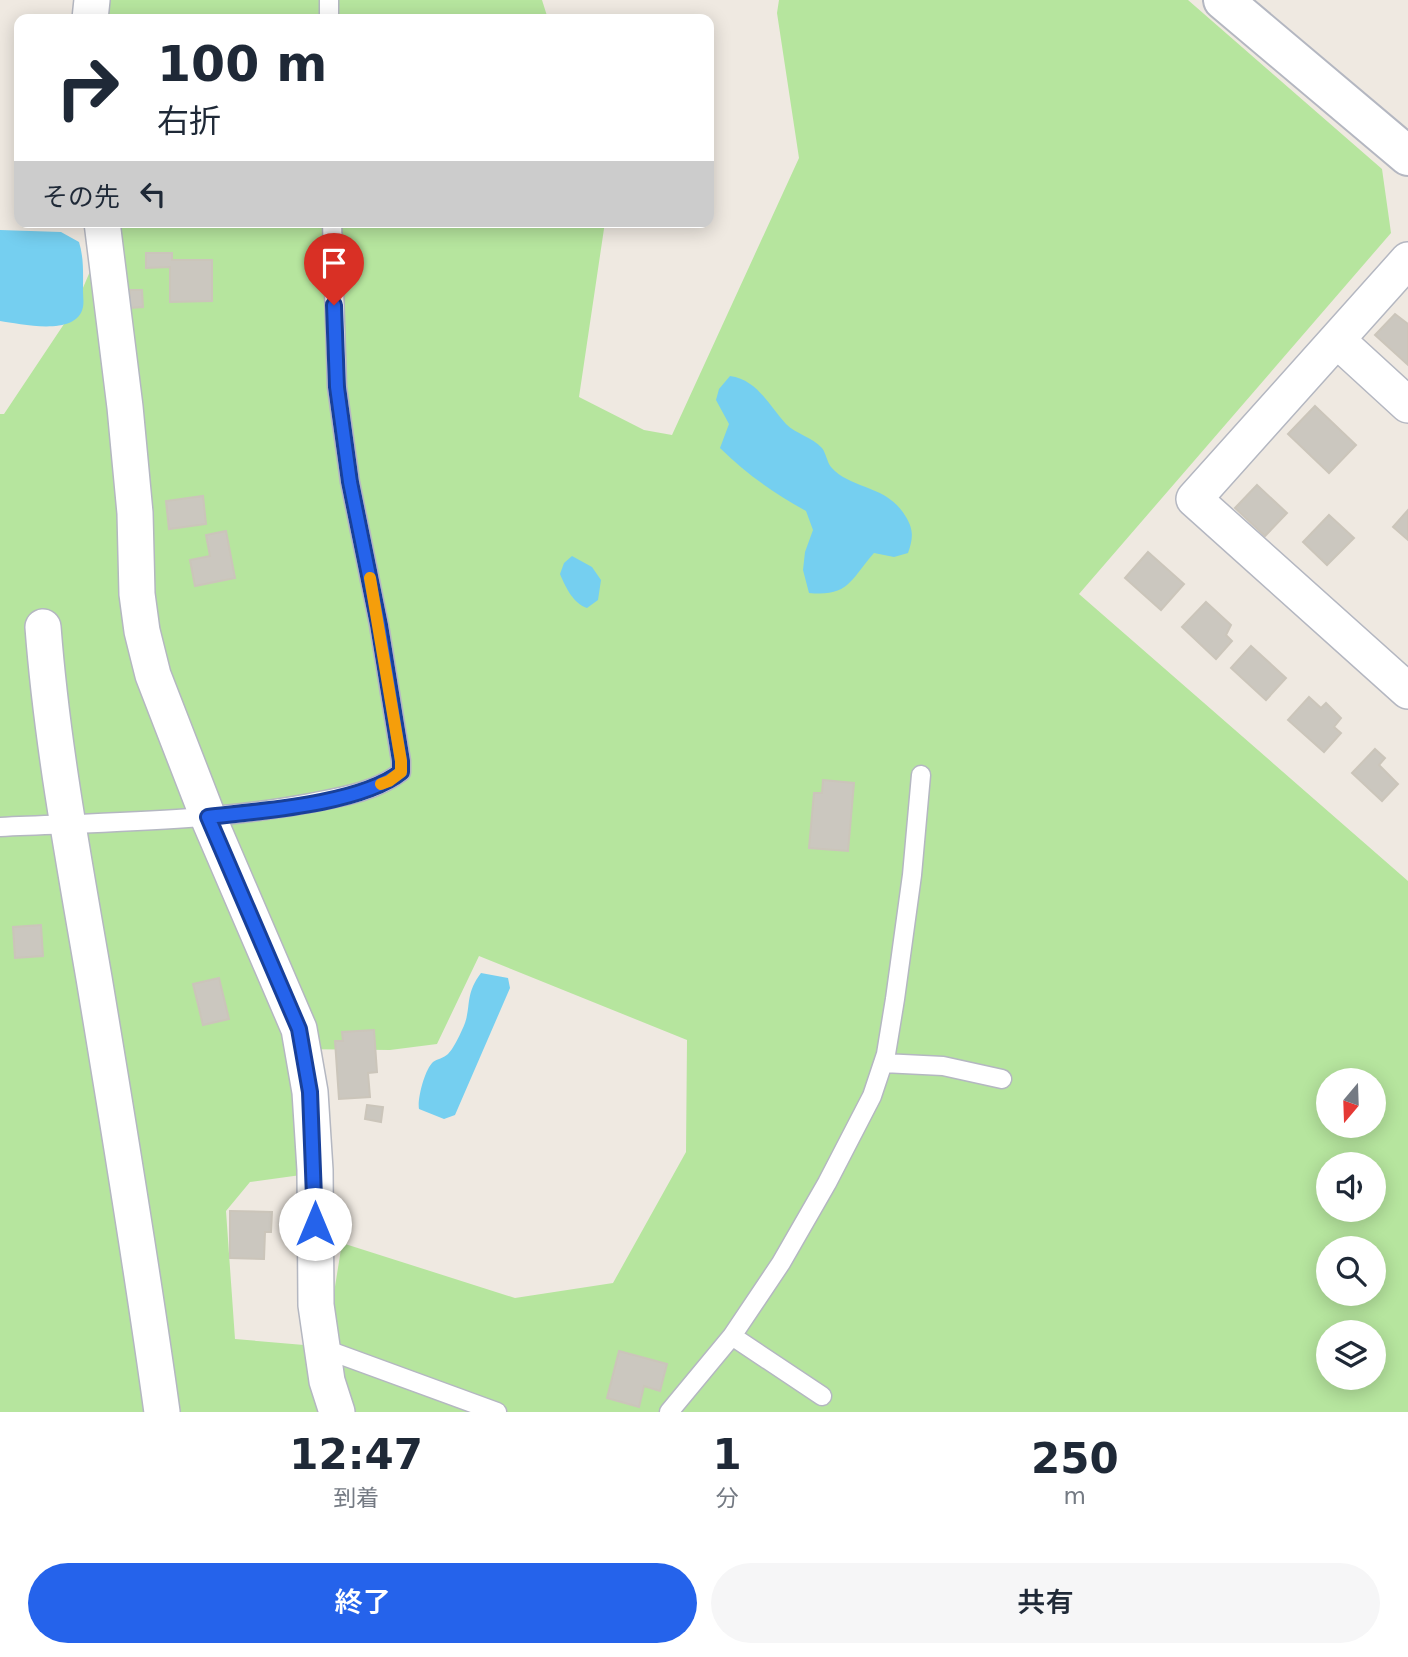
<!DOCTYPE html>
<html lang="ja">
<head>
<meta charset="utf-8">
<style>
	:root { --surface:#fff; --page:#f6f6f7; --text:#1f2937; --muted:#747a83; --accent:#2563eb }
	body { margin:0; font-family:"DejaVu Sans","Noto Sans JP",sans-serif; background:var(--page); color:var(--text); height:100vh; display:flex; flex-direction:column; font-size:26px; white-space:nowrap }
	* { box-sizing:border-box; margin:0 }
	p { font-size:23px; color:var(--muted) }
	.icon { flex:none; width:38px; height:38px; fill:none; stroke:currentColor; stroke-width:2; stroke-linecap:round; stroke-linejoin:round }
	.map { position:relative; height:1412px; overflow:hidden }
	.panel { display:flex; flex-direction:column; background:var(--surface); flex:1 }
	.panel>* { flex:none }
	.guide { position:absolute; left:14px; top:14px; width:700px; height:214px; border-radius:14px; box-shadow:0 4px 18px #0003; background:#fff; color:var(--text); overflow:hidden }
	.needle { width:46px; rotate:199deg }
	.tools { position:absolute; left:1316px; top:1068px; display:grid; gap:14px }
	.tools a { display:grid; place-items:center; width:70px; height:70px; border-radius:50%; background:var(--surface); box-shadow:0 4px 18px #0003; font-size:35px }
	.pin { position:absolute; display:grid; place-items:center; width:60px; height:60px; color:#fff; margin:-72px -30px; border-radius:50% 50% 50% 0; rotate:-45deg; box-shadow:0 0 7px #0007 }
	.pin .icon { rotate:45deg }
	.me { position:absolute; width:77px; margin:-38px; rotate:0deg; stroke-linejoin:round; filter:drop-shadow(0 0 5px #0008) }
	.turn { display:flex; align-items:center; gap:24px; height:147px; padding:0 28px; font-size:32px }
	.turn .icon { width:91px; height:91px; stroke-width:2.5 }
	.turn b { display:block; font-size:49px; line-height:60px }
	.then { display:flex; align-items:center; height:66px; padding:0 28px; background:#0003; gap:14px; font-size:26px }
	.eta { display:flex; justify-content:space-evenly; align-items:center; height:119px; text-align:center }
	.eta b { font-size:42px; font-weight:600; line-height:49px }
	.button { display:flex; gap:14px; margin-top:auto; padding:14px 28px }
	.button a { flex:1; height:80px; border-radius:42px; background:var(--accent); color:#fff; font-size:28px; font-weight:600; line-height:80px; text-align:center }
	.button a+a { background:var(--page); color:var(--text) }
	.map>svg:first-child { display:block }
</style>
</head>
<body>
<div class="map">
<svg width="1408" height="1412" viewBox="0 0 1408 1412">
	<rect width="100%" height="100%" fill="#efe9e1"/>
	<path fill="#b6e59e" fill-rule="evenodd" d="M104,0H542L548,19H102Z
		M779,0H1188L1382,169L1391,233L1079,594L1408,881V1412H0V414H4L74,309L111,222H605L579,397L644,430L672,435L799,158L777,13ZM479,956L687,1040L686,1152L613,1283L515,1298L342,1243L333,1299L304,1345L235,1339L226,1211L250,1182L301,1175L290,1049L390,1050L437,1044ZM1328,1080H1374V1125H1328ZM1328,1164H1374V1209H1328ZM1328,1248H1374V1293H1328ZM1328,1332H1374V1377H1328Z"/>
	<path fill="#75cff0" d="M0,230L61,232L79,242C84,258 83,274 83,291C83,296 84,302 83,307C77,337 21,324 0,321Z
		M730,376C758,380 769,406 786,424C796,434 812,437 822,448C826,453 827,462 831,467C851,490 887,484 906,517C914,530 913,539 908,553L894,557L874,553C851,579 849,597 809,593L803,570L805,552L813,530L806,511C774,493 746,474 720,448L729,424L716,400L719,389Z
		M572,556L592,567L601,580L598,600L587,608C573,603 566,588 560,574L564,563Z
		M481,973L508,978L510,988L455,1115L444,1119L419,1109C417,1099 425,1069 433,1062C437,1059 444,1058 448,1054C453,1049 459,1037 462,1030C473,1008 463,997 481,973Z"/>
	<path fill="#cbc7bf" stroke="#cbc5ba" stroke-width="2" d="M146,253H172V260H212V301L170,302V267L146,268Z
		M130,290H142L143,307L130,308Z
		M1395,314L1408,324V365L1375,335Z
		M1315,406L1356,445L1329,473L1288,434Z
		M1257,485L1287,513L1265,536L1235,508Z
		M203,496L206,524L169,529L166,501Z
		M1408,510V540L1393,527Z
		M1329,515L1354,538L1327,565L1303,542Z
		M226,531L235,578L195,586L190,560L210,556L206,535Z
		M1148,552L1184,584L1161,610L1125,578Z
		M1206,602L1231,625L1226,635L1232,641L1216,659L1182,627Z
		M1251,646L1286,678L1266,700L1231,668Z
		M1309,697L1321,708L1326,703L1341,718L1334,727L1341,733L1324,752L1288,720Z
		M1375,749L1385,758L1379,765L1398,784L1382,801L1352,773Z
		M823,780L854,783L848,851L809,848L814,793H822Z
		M41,925L43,956L15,958L13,927Z
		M219,978L229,1019L203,1025L193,984Z
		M374,1030L377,1072L368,1073L370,1097L339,1099L335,1041H343L342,1032Z
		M367,1105L383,1107L381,1122L365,1119Z
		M230,1211L272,1212L271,1232H265L264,1259L230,1258Z
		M619,1351L667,1364L660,1391L644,1386L639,1407L607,1398Z"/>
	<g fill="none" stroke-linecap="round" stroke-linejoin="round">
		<defs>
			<path id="lane" d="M329,19V0
				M0,827C104,822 208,822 310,803C341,797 375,792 401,772V761L379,625L350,482L337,387L332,222
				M883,1063L943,1066L1002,1079
				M732,1336L822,1396
				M322,1348L497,1412
				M669,1412L732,1336L781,1263L827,1183L872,1096L886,1054L895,999L912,875L921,775"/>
			<path id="street" d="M90,19L92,0
				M102,222L125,407L135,513L137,594L142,631L153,675L208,817L299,1029L310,1092L315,1170L316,1305L327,1381L337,1412
				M1408,260L1194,499L1408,691
				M1337,340L1408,405
				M43,627C52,745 74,861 94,978C118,1122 142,1267 162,1412"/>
			<path id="secondary" d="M1223,0L1408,156"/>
		</defs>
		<use href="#lane" stroke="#b4b7c1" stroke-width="21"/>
		<use href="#street" stroke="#b4b7c1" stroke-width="38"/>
		<use href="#secondary" stroke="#b4b7c1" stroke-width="42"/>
		<use href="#lane" stroke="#fff" stroke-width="18"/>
		<use href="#street" stroke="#fff" stroke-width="35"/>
		<use href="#secondary" stroke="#fff" stroke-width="38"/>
	</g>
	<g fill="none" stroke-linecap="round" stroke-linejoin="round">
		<defs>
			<path id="route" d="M315,1224L310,1092L299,1029L208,817C260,811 361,804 401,772V761L379,625L350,482L337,387L334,305"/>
		</defs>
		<use href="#route" stroke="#184099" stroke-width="18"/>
		<use href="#route" stroke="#2563eb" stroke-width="12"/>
		<path stroke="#f59e0b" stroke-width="12" d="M370,578L401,761V772L389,781L381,784"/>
	</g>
</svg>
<div class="tools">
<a><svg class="needle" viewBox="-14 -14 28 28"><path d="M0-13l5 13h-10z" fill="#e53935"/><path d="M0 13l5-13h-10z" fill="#747a83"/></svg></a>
<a><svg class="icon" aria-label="sound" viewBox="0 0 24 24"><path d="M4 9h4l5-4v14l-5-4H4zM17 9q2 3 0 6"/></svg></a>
<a><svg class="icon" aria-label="search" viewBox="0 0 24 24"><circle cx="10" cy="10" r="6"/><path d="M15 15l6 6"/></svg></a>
<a><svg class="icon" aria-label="layers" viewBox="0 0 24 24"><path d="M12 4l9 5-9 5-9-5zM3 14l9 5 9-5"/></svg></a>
</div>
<div class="pin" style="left:334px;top:305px;background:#d93025"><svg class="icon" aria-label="arrive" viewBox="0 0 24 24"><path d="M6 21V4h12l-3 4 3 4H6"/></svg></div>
<svg class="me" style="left:315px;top:1224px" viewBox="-20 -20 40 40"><circle r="19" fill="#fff"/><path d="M0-13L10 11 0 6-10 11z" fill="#2563eb"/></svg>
<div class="guide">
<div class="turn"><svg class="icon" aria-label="right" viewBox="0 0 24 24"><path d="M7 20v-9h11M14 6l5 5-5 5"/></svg><div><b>100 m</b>右折</div></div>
<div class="then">その先<svg class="icon" aria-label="left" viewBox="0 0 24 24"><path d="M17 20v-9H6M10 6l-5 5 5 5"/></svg></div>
</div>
</div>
<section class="panel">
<div class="eta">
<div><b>12:47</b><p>到着</p></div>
<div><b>1</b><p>分</p></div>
<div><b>250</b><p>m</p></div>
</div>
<div class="button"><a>終了</a><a>共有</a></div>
</section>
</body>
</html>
